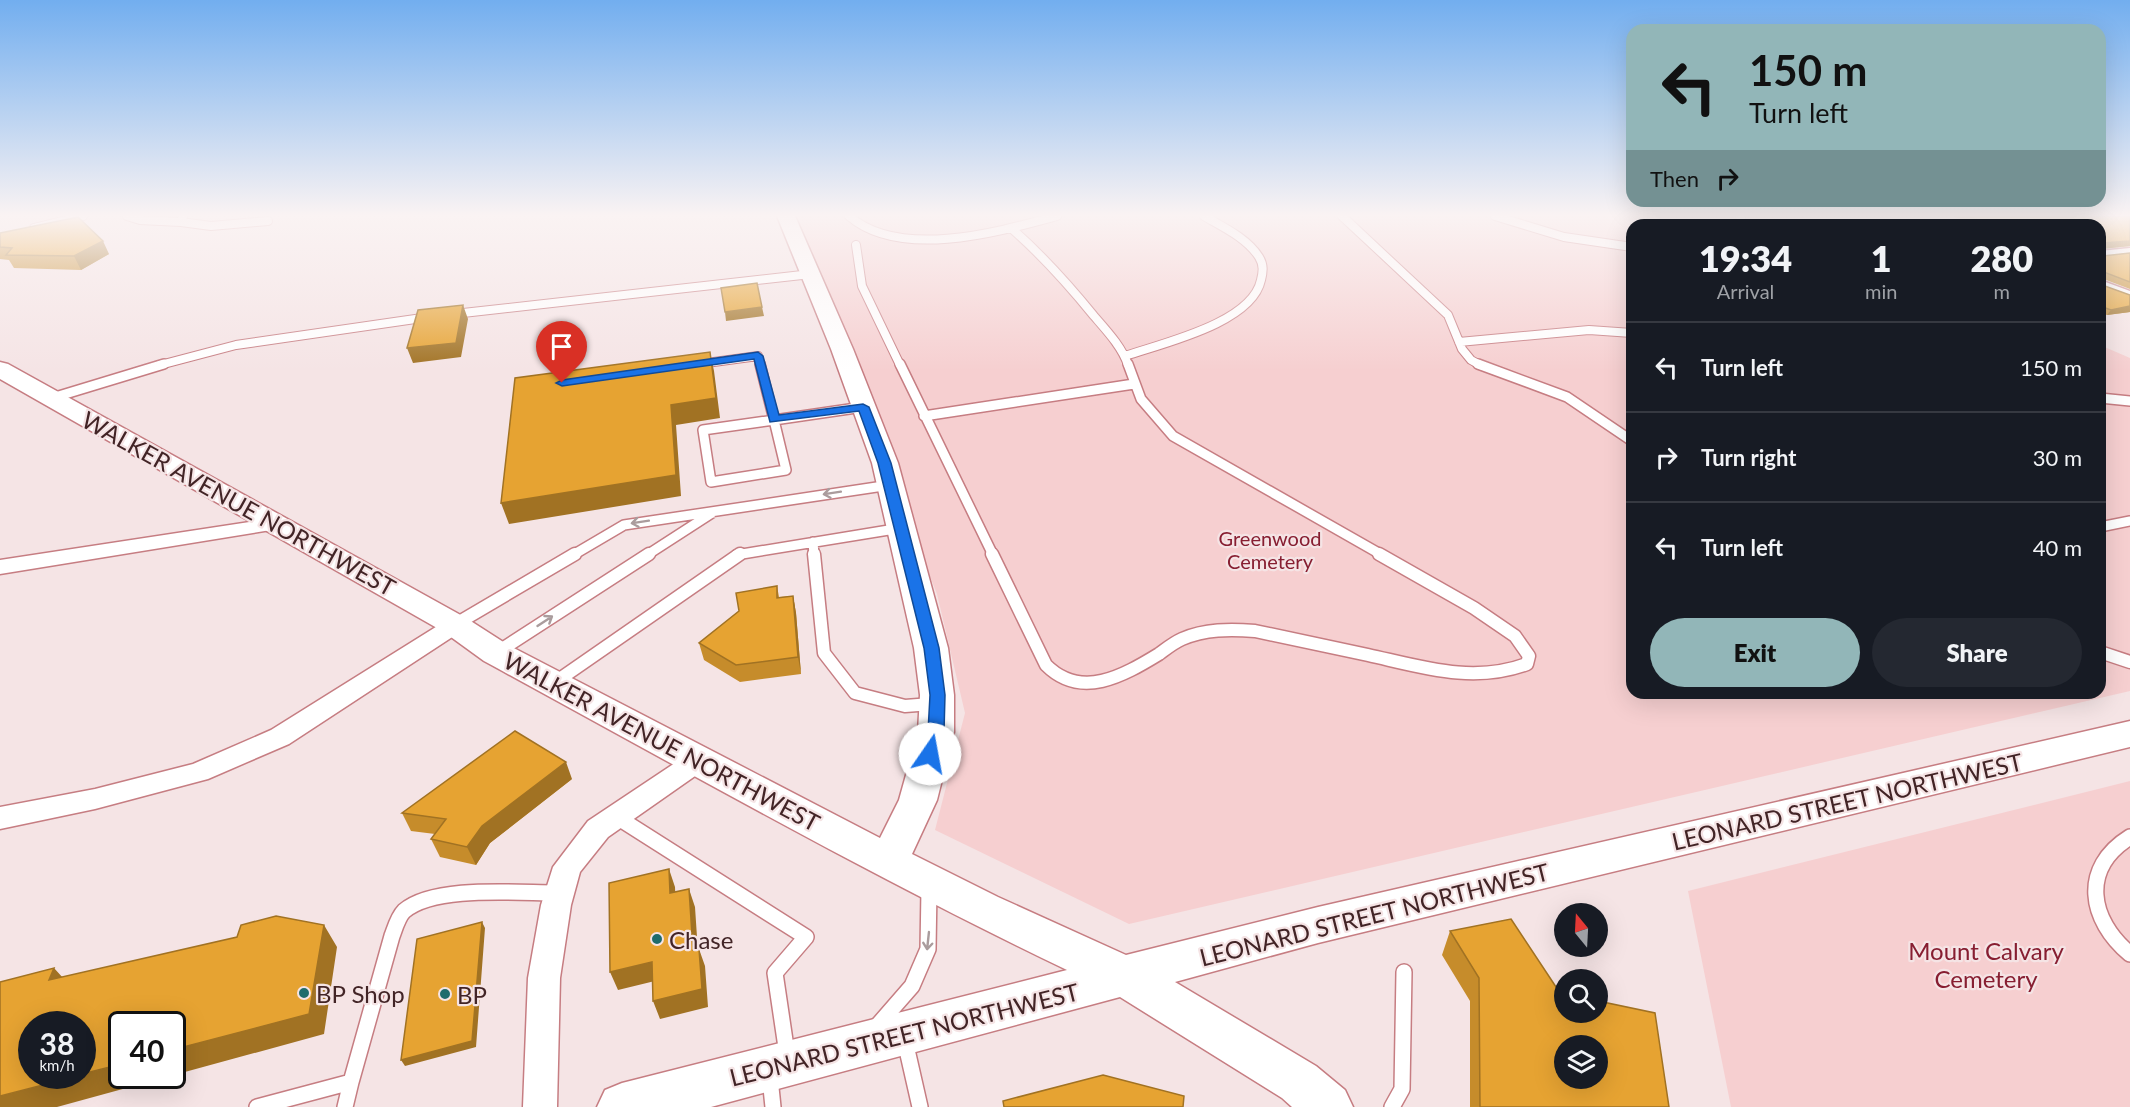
<!DOCTYPE html>
<html lang="en">
<head>
<meta charset="utf-8">
<style>
	:root { --surface:#171b24; --page:#242831; --text:#f1f3f6; --muted:#9ea1a6; --line:#363941; --accent:#92b6b8 }
	body { margin:0; font-family:Lato,sans-serif; background:var(--page); color:var(--text); height:100vh; display:flex; flex-direction:column; font-size:22px; white-space:nowrap }
	* { box-sizing:border-box; margin:0 }
	p { font-size:20px; color:var(--muted) }
	.icon { flex:none; width:33px; height:33px; fill:none; stroke:currentColor; stroke-width:2; stroke-linecap:round; stroke-linejoin:round }
	.map { position:relative; flex:1; overflow:hidden }
	.drawer { position:absolute; left:1626px; top:219px; width:480px; height:480px; display:flex; flex-direction:column; background:var(--surface); border-radius:18px; box-shadow:0 6px 24px #0002 }
	.drawer>* { flex:none }
	.guide { position:absolute; left:1626px; top:24px; width:480px; height:183px; border-radius:18px; box-shadow:0 6px 24px #0002; background:#92b6b8; color:#111; overflow:hidden }
	.needle { width:39px; rotate:342deg }
	.controls { position:absolute; left:1554px; top:903px; display:grid; gap:12px }
	.controls a { display:grid; place-items:center; width:54px; height:54px; border-radius:50%; background:var(--surface); box-shadow:0 6px 24px #0002; font-size:30px }
	.speed { position:absolute; left:18px; top:1011px; display:flex; gap:12px; font-size:30px; font-weight:700; text-align:center }
	.speed>* { display:grid; place-content:center; width:78px; height:78px; border-radius:50%; background:var(--surface); box-shadow:0 6px 24px #0002; line-height:1 }
	.speed small { font-size:15px; font-weight:400 }
	.speed .limit { border:3px solid #111; border-radius:9px; background:#fff; color:#111 }
	.pin { position:absolute; display:grid; place-items:center; width:51px; height:51px; color:#fff; margin:-62px -26px; border-radius:50% 50% 50% 0; rotate:-45deg; box-shadow:0 0 6px #0007 }
	.pin .icon { rotate:45deg }
	.me { position:absolute; width:66px; margin:-33px; rotate:12deg; stroke-linejoin:round; filter:drop-shadow(0 0 4px #0008) }
	.turn { display:flex; align-items:center; gap:21px; height:126px; padding:0 24px; font-size:27px }
	.turn .icon { width:78px; height:78px; stroke-width:2.5 }
	.turn b { display:block; font-size:42px; line-height:51px }
	.then { display:flex; align-items:center; height:57px; padding:0 24px; background:#0003; gap:12px; font-size:22px }
	.eta { display:flex; justify-content:space-evenly; align-items:center; height:102px; text-align:center }
	.eta b { font-size:36px; font-weight:800; line-height:42px }
	.cta { display:flex; gap:12px; margin-top:auto; padding:12px 24px }
	.cta a { flex:1; height:69px; border-radius:36px; background:var(--accent); color:#111; font-size:24px; font-weight:800; line-height:69px; text-align:center }
	.cta a+a { background:var(--page); color:var(--text) }
	ul { padding:0; list-style:none }
	li { display:flex; align-items:center; gap:18px; height:90px; padding:0 24px; border-top:2px solid var(--line) }
	li div { flex:1 }
	li b { display:block; font-size:22px }
	li em { font-style:normal }
	.map>svg:first-child { display:block }
</style>
</head>
<body>
<div class="map">
<svg width="2130" height="1107" viewBox="0 0 2130 1107">
	<rect width="100%" height="100%" fill="#f5e4e5"/>
	<path fill="#f6cfd0" d="M788,216H1802L1823,225H1632V693H2100V345L2130,358V691L1129,924L935,830L965,713L937,594Z
		M2130,781V1107H1731L1688,891Z"/>
	<g fill="none" stroke-linecap="round" stroke-linejoin="round">
		<defs>
			<path id="lane-far3" d="M127,216L140,220L181,222L183,216
				M849,216C900,260 998,232 1057,216
				M1342,216L1448,315L1462,349L1471,360L1480,365
				M1495,216L1564,237L1632,247
				M1740,216L1743,225
				M181,222L211,226L268,221
				M34,228L83,216
				M1011,228C1042,255 1068,284 1094,316C1107,331 1122,347 1128,365
				M856,245L862,286L900,365
				M454,314L811,274
				M1459,342L1589,330L1632,333
				M1125,356C1163,343 1252,323 1261,280C1263,272 1264,265 1259,257C1247,238 1223,227 1204,216
				M699,364L758,356L760,365
				M160,365L236,345L429,317"/>
			<path id="lane-far2" d="M760,364L774,420L863,407
				M900,364L993,555
				M1128,364L1141,399L1173,436L1382,555
				M1478,364L1567,397L1632,441
				M52,398L164,364
				M2100,398L2130,401
				M924,416L1134,384
				M774,420L786,470L711,482L703,430Z
				M2100,527L2130,521
				M813,542L814,555
				M573,555L624,525L890,485
				M647,555L712,513
				M736,555L901,528"/>
			<path id="lane-far1" d="M814,554L824,653L855,693L905,706L931,704
				M992,554L1046,665C1081,700 1123,676 1159,654C1166,649 1173,643 1182,639C1205,629 1230,629 1255,631C1293,639 1331,647 1368,655C1422,667 1473,684 1527,664L1529,656L1515,636L1474,608L1379,554
				M456,624L575,554
				M2100,652L2130,662
				M496,653L649,554
				M554,683L740,554"/>
			<path id="lane" d="M617,817L806,937L775,973L787,1054
				M2130,837C2080,868 2089,920 2130,954
				M878,1025L912,986L928,949L929,889
				M905,1041L920,1107
				M770,1078L773,1107
				M351,1082L392,936C395,928 398,917 404,911C434,885 517,893 557,893
				M257,1107L351,1082L345,1107
				M1392,1107L1402,1089L1404,972"/>
			<path id="street" d="M2130,248V256L2100,259V251Z
				M2100,280L2130,291V300L2100,289Z
				M276,518L283,520L286,524L283,528L0,574V560Z
				M455,618L463,620L466,625L463,630L289,744L208,779L95,809L0,829V807L95,789L193,764L271,730L447,620Z
				M699,750L708,753L712,760L708,767L608,837L580,872L571,905L560,978L557,1107H523L528,978L541,905L553,867L588,821L690,753Z"/>
			<path id="secondary" d="M777,216H795L853,349L898,463L948,648L954,695V732L937,800L912,854L998,897L1126,955L1318,907L2130,721V747L1318,943L1175,982L1316,1066L1345,1090L1353,1107H1292L1282,1098L1120,997L711,1107H597L605,1090L622,1083L1067,970C869,875 677,766 484,661L444,632L0,379V362L8,364L466,618L508,645L880,838L899,800L918,732L920,695L914,648L872,463L831,349Z"/>
		</defs>
		<use href="#lane-far3" stroke="#c67d82" stroke-width="10"/>
		<use href="#lane-far2" stroke="#c67d82" stroke-width="12"/>
		<use href="#lane-far1" stroke="#c67d82" stroke-width="15"/>
		<use href="#lane" stroke="#c67d82" stroke-width="18"/>
		<use href="#street" stroke="#c67d82" stroke-width="3"/>
		<use href="#secondary" stroke="#c67d82" stroke-width="3"/>
		<use href="#lane-far3" stroke="#fff" stroke-width="8"/>
		<use href="#lane-far2" stroke="#fff" stroke-width="9"/>
		<use href="#lane-far1" stroke="#fff" stroke-width="12"/>
		<use href="#lane" stroke="#fff" stroke-width="15"/>
		<use href="#street" fill="#fff" fill-rule="evenodd"/>
		<use href="#secondary" fill="#fff" fill-rule="evenodd"/>
	</g>
	<path fill="#c68c2b" d="M1953,216H2130V246L2101,249V254L2103,256L2130,253V289L2101,278L2102,285L2130,295V312L2107,315L2100,313V225H1975Z
		M0,233L109,254L81,270L14,268L9,260L0,259Z
		M777,586L779,597L793,596L796,613L801,674L740,682L704,660L699,643Z
		M572,779L490,843L476,865L440,857L431,839L435,834L411,831L402,813Z
		M1450,931L1560,993L1669,1107H1470V1001L1442,955Z"/>
	<path fill="#a17223" d="M103,241L109,254L81,270L74,256Z
		M2130,241V246L2100,249V247L2103,243Z
		M463,305L468,319L461,357L413,363L407,348Z
		M2130,306V312L2107,315L2111,310Z
		M762,307L764,316L726,321L725,312Z
		M710,352L714,371L720,418L676,425L681,496L509,524L501,503L671,405Z
		M793,596L796,613L801,674L798,657Z
		M566,762L572,779L490,843L476,865L467,847L482,826Z
		M669,869L675,887L676,911L670,893Z
		M689,889L695,907L699,967L693,950Z
		M482,922L485,928L476,1047L405,1066L401,1060Z
		M324,925L337,947L324,1034L57,1107H0V1096L78,1076H82V1074L122,1064V1076H172V1050Z
		M699,949L705,966L708,1007L660,1019L653,1001Z
		M652,962L659,980L618,990L610,972Z
		M54,968L73,989L49,980Z"/>
	<path fill="#e6a332" stroke="#a17223" stroke-width="1.5" fill-rule="evenodd" d="M1968,216H2130V241L2103,243L2101,246V254L2103,256L2130,253V282L2104,272L2101,274L2102,285L2130,295V306L2111,310L2100,306V225H1991Z
		M78,217L103,241L74,256L6,255L12,248L0,247V233Z
		M757,283L762,307L725,312L721,288Z
		M463,305L456,343L407,348L418,310Z
		M710,352L716,398L671,405L676,475L501,503L515,378Z
		M777,586V598L793,596L798,657L736,665L699,643L739,611L736,593Z
		M515,731L566,762L482,826L467,847L431,839L446,819L402,813Z
		M669,869L670,893L689,889L693,950L699,949L702,989L653,1001L652,962L610,972L609,883Z
		M276,916L324,925L309,1014L172,1050V1024H122V1064L82,1074V1024H32V1076H78L0,1096V982L54,968L49,980L237,937L241,925Z
		M1511,919L1560,993L1564,994V1012H1598V1001L1655,1013L1669,1107H1480L1479,978L1450,931ZM1564,1046H1598V1078H1564Z
		M482,922L472,1041L401,1060L417,939Z
		M1103,1075L1184,1096L1183,1107H1004L1003,1101Z"/>
	<defs><path id="oneway-shaft" d="M-6 0H5M1.5-3L5.5 0L1.5 3" fill="none" stroke-width="1.6" stroke-linecap="round" stroke-linejoin="round" transform="scale(1.5)"/></defs>
	<g stroke="#aa9c9d">
		<use href="#oneway-shaft" transform="translate(832 493) rotate(171)"/>
		<use href="#oneway-shaft" transform="translate(640 522) rotate(171)"/>
		<use href="#oneway-shaft" transform="translate(545 621) rotate(-33)"/>
		<use href="#oneway-shaft" transform="translate(928 941) rotate(96)"/>
	</g>
	<linearGradient id="sky" x2="0" y2="1"><stop stop-color="#72aeef"/><stop offset="0.58" stop-color="#faf3f3"/><stop offset="1" stop-color="#faf3f3" stop-opacity="0"/></linearGradient>
	<rect width="2130" height="371" fill="url(#sky)"/>
	<path fill="#1a73e8" stroke="#114b97" stroke-width="1.5" d="M758,352L763,356L779,415L863,404L869,407L891,463L939,648L945,695L944,732L936,759L930,761L924,759L922,754L928,732L930,695L924,648L878,463L859,411L770,422L754,359L562,386L556,383L562,380Z"/>
	<g fill="#1f6c6c" stroke="#f5e4e5" stroke-width="2">
		<circle cx="657" cy="939" r="6"/>
		<circle cx="304" cy="993" r="6"/>
		<circle cx="445" cy="994" r="6"/>
	</g>
	<g text-anchor="middle" dominant-baseline="central" stroke-width="4.5" stroke-linejoin="round" paint-order="stroke">
		<g font-size="20" fill="#871e31" stroke="#f5e4e5">
			<text x="1270" y="538">Greenwood<tspan x="1270" dy="23">Cemetery</tspan></text>
		</g>
		<g font-size="24" fill="#422426" stroke="#f5e4e5">
			<text transform="translate(239 503) rotate(29)">WALKER AVENUE NORTHWEST</text>
			<text transform="translate(662 741) rotate(28)">WALKER AVENUE NORTHWEST</text>
			<text transform="translate(1847 801) rotate(-13)">LEONARD STREET NORTHWEST</text>
			<text transform="translate(1374 914) rotate(-14)">LEONARD STREET NORTHWEST</text>
			<text transform="translate(904 1034) rotate(-14)">LEONARD STREET NORTHWEST</text>
		</g>
		<g font-size="24" fill="#422426" stroke="#f5e4e5" text-anchor="start">
			<text x="669" y="939">Chase</text>
			<text x="316" y="993">BP Shop</text>
			<text x="457" y="994">BP</text>
		</g>
		<g font-size="24" fill="#871e31" stroke="#f5e4e5">
			<text x="1986" y="950">Mount Calvary<tspan x="1986" dy="28">Cemetery</tspan></text>
		</g>
	</g>
</svg>
<div class="controls">
<a><svg class="needle" viewBox="-14 -14 28 28"><path d="M0-13l5 13h-10z" fill="#e53935"/><path d="M0 13l5-13h-10z" fill="#9ea1a6"/></svg></a>
<a><svg class="icon" aria-label="search" viewBox="0 0 24 24"><circle cx="10" cy="10" r="6"/><path d="M15 15l6 6"/></svg></a>
<a><svg class="icon" aria-label="layers" viewBox="0 0 24 24"><path d="M12 4l9 5-9 5-9-5zM3 14l9 5 9-5"/></svg></a>
</div>
<div class="speed"><div>38<small>km/h</small></div><div class="limit">40</div></div>
<div class="pin" style="left:562px;top:383px;background:#d93025"><svg class="icon" aria-label="arrive" viewBox="0 0 24 24"><path d="M6 21V4h12l-3 4 3 4H6"/></svg></div>
<svg class="me" style="left:930px;top:754px" viewBox="-20 -20 40 40"><circle r="19" fill="#fff"/><path d="M0-13L10 11 0 6-10 11z" fill="#1a73e8"/></svg>
<div class="guide">
<div class="turn"><svg class="icon" aria-label="left" viewBox="0 0 24 24"><path d="M17 20v-9H6M10 6l-5 5 5 5"/></svg><div><b>150 m</b>Turn left</div></div>
<div class="then">Then<svg class="icon" aria-label="right" viewBox="0 0 24 24"><path d="M7 20v-9h11M14 6l5 5-5 5"/></svg></div>
</div>
<section class="drawer">
<div class="eta">
<div><b>19:34</b><p>Arrival</p></div>
<div><b>1</b><p>min</p></div>
<div><b>280</b><p>m</p></div>
</div>
<ul>
<li><svg class="icon" aria-label="left" viewBox="0 0 24 24"><path d="M17 20v-9H6M10 6l-5 5 5 5"/></svg><div><b>Turn left</b></div><em>150 m</em></li>
<li><svg class="icon" aria-label="right" viewBox="0 0 24 24"><path d="M7 20v-9h11M14 6l5 5-5 5"/></svg><div><b>Turn right</b></div><em>30 m</em></li>
<li><svg class="icon" aria-label="left" viewBox="0 0 24 24"><path d="M17 20v-9H6M10 6l-5 5 5 5"/></svg><div><b>Turn left</b></div><em>40 m</em></li>
</ul>
<div class="cta"><a>Exit</a><a>Share</a></div>
</section>
</div>
</body>
</html>
